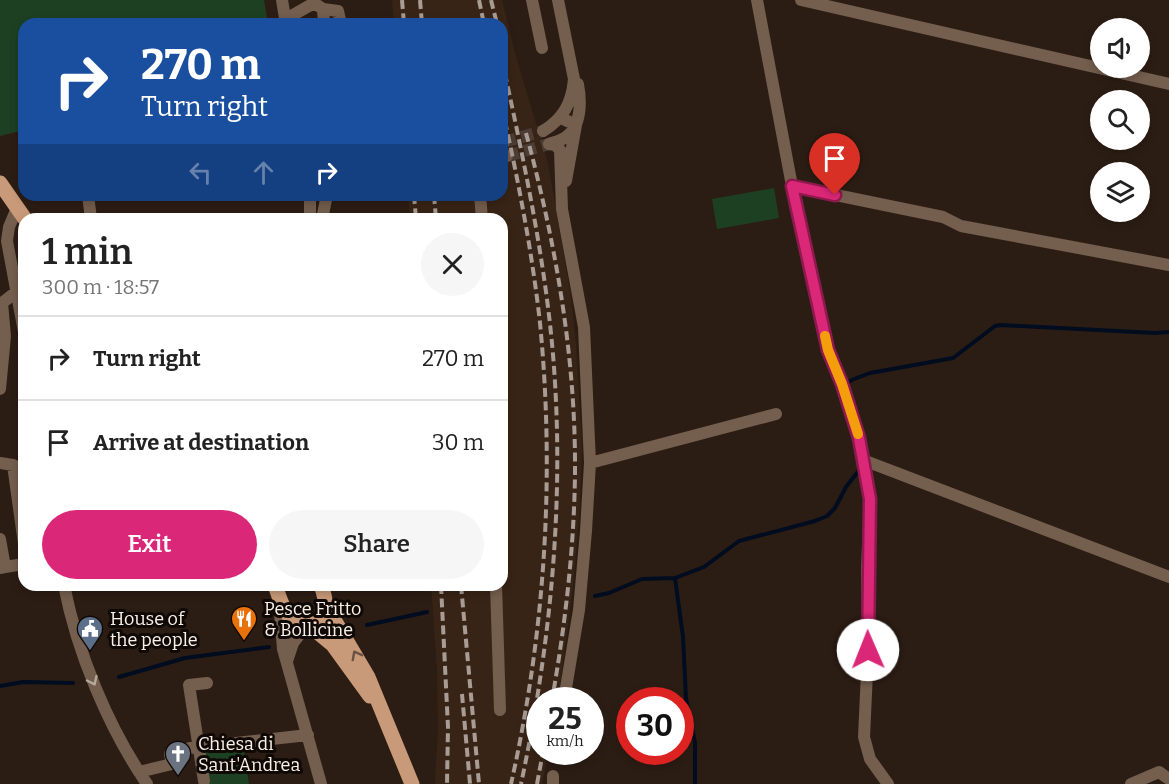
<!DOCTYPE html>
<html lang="en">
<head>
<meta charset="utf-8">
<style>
	:root { --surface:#fff; --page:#f6f6f6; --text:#222; --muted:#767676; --line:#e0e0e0; --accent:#db2777 }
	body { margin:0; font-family:Bitter,serif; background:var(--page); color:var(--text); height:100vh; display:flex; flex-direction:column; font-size:22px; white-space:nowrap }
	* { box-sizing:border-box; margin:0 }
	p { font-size:20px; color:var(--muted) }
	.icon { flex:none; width:33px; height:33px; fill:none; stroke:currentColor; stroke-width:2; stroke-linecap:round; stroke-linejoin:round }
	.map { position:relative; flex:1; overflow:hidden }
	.details { position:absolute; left:18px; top:213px; width:490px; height:378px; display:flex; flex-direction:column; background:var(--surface); border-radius:18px; box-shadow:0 3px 9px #0003 }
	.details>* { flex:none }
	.guide { position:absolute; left:18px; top:18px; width:490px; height:183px; border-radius:18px; box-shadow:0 3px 9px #0003; background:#1a4fa0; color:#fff; overflow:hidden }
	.buttons { position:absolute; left:1090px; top:18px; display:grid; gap:12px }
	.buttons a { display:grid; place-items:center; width:60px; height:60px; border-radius:50%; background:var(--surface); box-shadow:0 3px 9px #0003; font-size:30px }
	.speed { position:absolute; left:526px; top:687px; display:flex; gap:12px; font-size:30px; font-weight:700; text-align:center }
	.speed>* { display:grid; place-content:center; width:78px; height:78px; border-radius:50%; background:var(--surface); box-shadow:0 3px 9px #0003; line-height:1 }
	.speed small { font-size:15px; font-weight:400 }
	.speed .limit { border:9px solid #d22; background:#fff; color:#111 }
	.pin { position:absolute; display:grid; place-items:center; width:51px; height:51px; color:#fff; margin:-62px -26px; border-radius:50% 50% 50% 0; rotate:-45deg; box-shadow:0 0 6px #0007 }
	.pin .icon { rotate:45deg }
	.me { position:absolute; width:66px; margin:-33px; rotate:359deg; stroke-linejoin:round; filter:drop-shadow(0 0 4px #0008) }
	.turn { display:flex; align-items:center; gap:21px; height:126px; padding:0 24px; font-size:27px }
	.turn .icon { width:78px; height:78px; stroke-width:2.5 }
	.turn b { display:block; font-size:42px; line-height:51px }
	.lanes { display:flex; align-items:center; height:57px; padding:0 24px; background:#0003; justify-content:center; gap:30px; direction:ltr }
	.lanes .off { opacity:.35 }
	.round { display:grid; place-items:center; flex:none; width:63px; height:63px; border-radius:32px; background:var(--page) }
	.head { display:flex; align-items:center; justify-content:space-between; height:102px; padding:0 24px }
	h1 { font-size:36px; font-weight:600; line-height:45px }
	.action { display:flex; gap:12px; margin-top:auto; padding:12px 24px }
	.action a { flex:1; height:69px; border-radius:36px; background:var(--accent); color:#fff; font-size:24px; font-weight:600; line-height:69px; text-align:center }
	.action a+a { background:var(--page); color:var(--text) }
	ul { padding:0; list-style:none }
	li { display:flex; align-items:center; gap:18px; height:84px; padding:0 24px; border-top:2px solid var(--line) }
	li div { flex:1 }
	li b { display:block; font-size:22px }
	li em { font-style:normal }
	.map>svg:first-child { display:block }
</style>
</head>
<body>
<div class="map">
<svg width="1169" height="784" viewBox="0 0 1169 784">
	<rect width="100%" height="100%" fill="#2c1d14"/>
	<path fill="#382416" d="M392,0H502L516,57L548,163L570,291L576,345L582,447L580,506L573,586L558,700H540V752H548L542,784H435L438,730L437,667L431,585H502V219H410L408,195H502V24H394Z"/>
	<path fill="#1d4023" d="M0,0H264L268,24H24V130L0,136Z
		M774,188L779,218L717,229L712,199Z
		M243,745L249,784H205L201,751Z"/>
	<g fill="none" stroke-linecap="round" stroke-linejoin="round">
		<path stroke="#000c1f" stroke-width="4" d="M843,385L854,379L870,373L953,358L995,326L1000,325L1155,333L1169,332
			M675,578L683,637L686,699L695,743V784
			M595,596L609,593L642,579L675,578L704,567L739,541L815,521L827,516L835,508L846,487L860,469
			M367,625L427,612
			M119,677L185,658L269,647
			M0,686L23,682L73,683"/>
		<path stroke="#4b3d34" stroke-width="12" stroke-dasharray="12 6" stroke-linecap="butt" d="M504,142L543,131
			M507,156L549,144"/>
		<path stroke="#745e4e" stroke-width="12" d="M282,0L286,24
			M532,0L542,48
			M757,0L792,186L828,350L842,384L859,438L870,499L867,569L868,650L864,737L870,759L888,784
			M801,0L1169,84
			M314,3L323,9L338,11L341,24
			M323,9L324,24
			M286,19L314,3V0
			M561,118L576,125L566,181
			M543,131C563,119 572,103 574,79L558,0
			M502,142H504
			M549,144L555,145L560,150L562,209L584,327L590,463L586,531L579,610L564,700
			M549,144C554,142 561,141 566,137C582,126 581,100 578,84
			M502,156H507
			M792,186L943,217L961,226L1169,265
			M88,195L91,219
			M480,195L482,219
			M17,208L9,227L7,241L24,332
			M310,219V195
			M322,219L327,195
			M0,389L5,336L2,303L16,292
			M863,460L1169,577
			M0,463L13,465L24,544
			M590,463L776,414
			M0,539L5,567L0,568
			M5,567L24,564
			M64,585C77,652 108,727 147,784
			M496,585L500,710
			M279,601L283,649L321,784
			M287,661L293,643L306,626
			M139,772L172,764L170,754L190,748L308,735
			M204,781L189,685L207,683
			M553,784V776
			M1131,784L1159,772L1169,779"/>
		<path stroke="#c99a79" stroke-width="15" d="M0,183L25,219
			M275,585C280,599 284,616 299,624C303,627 308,626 312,625C331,619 326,599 321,585
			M326,606L368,677L412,784
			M310,626L333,645L370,696"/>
		<path stroke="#a89c95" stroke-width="4" stroke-dasharray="9 4.5" stroke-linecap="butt" d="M402,0L404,24
			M420,0L422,24
			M479,0L484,24
			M491,0L497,24
			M502,60C521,148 540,235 550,324C567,477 553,633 521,784
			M502,108C518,179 532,251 540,323C555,477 545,633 511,784
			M526,133C556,244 576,359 575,474C574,550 565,626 552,700
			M414,195L416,219
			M434,195L436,219
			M441,585L448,727L447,784
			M461,585L479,784
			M462,694L470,784
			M537,784L543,752"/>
	</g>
	<defs><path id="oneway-chevron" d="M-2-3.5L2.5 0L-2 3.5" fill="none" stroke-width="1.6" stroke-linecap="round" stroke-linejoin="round" transform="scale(1.5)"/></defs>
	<use stroke="#6c5240" href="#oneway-chevron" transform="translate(356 655) rotate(-118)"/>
	<use stroke="#b7a79c" href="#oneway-chevron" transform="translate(93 681) rotate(65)"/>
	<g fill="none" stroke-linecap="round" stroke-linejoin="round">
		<defs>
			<path id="route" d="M835,195L792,186L828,350L842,384L859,438L870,499L868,650"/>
		</defs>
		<use href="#route" stroke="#8e194d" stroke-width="15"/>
		<use href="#route" stroke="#db2777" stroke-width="10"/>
		<path stroke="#f59e0b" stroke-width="10" d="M825,336L828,350L842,384L858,434"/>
	</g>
	<defs>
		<symbol id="restaurant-pin" viewBox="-11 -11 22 30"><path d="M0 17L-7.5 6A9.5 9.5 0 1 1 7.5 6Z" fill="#e8710a" stroke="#0f0906"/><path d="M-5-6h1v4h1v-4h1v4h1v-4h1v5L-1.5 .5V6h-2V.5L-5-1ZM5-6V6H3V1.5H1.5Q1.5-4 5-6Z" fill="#fff"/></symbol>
		<symbol id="civic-pin" viewBox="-11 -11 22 30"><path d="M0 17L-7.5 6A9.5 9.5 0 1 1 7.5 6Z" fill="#5c6f8a" stroke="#0f0906"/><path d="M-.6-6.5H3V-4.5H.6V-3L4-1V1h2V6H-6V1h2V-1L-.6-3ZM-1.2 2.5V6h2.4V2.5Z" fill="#fff"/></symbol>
		<symbol id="church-pin" viewBox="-11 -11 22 30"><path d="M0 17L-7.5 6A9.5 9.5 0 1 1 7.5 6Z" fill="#6b7280" stroke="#0f0906"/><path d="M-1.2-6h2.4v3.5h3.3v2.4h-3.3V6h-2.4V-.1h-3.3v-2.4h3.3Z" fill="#fff"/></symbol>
	</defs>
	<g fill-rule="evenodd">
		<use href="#restaurant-pin" x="229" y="604" width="30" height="40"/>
		<use href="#civic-pin" x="75" y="614" width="30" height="40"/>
		<use href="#church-pin" x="163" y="739" width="30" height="40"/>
	</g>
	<g text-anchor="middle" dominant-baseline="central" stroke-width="6" stroke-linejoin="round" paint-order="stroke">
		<g font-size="18" fill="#faf0ea" stroke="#0f0906" text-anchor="start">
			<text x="264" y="609">Pesce Fritto<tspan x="264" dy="21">&amp; Bollicine</tspan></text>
			<text x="110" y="619">House of<tspan x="110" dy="21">the people</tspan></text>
			<text x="198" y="744">Chiesa di<tspan x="198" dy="21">Sant'Andrea</tspan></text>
		</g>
	</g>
</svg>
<div class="buttons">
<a><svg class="icon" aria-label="sound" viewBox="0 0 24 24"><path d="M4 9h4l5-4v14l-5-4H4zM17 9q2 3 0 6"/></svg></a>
<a><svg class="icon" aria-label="search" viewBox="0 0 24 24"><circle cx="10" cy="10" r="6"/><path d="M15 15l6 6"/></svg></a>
<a><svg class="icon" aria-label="layers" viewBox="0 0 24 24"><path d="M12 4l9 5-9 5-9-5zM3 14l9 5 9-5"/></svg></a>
</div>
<div class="speed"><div>25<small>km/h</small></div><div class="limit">30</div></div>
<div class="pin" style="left:835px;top:195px;background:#d93025"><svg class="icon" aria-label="arrive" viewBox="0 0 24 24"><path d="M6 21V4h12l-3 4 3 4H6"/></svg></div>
<svg class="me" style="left:868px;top:650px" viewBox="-20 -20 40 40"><circle r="19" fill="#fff"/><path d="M0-13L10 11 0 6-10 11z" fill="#db2777"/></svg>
<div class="guide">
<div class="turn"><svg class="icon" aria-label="right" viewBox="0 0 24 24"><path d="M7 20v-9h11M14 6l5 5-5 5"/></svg><div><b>270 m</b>Turn right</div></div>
<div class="lanes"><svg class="icon off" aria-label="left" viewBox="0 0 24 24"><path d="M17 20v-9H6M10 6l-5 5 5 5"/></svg><svg class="icon off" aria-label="ahead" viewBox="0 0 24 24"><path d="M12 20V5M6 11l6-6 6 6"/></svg><svg class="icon" aria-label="right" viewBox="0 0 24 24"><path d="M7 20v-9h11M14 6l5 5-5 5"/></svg></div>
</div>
<section class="details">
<div class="head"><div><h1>1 min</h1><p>300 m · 18:57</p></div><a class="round"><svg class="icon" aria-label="close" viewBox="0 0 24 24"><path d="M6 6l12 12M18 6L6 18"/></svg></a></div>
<ul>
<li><svg class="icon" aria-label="right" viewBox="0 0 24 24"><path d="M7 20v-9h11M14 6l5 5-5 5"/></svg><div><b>Turn right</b></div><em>270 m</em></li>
<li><svg class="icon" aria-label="arrive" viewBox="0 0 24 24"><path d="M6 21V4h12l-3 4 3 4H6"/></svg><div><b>Arrive at destination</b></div><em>30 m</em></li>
</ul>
<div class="action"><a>Exit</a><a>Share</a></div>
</section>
</div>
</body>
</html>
